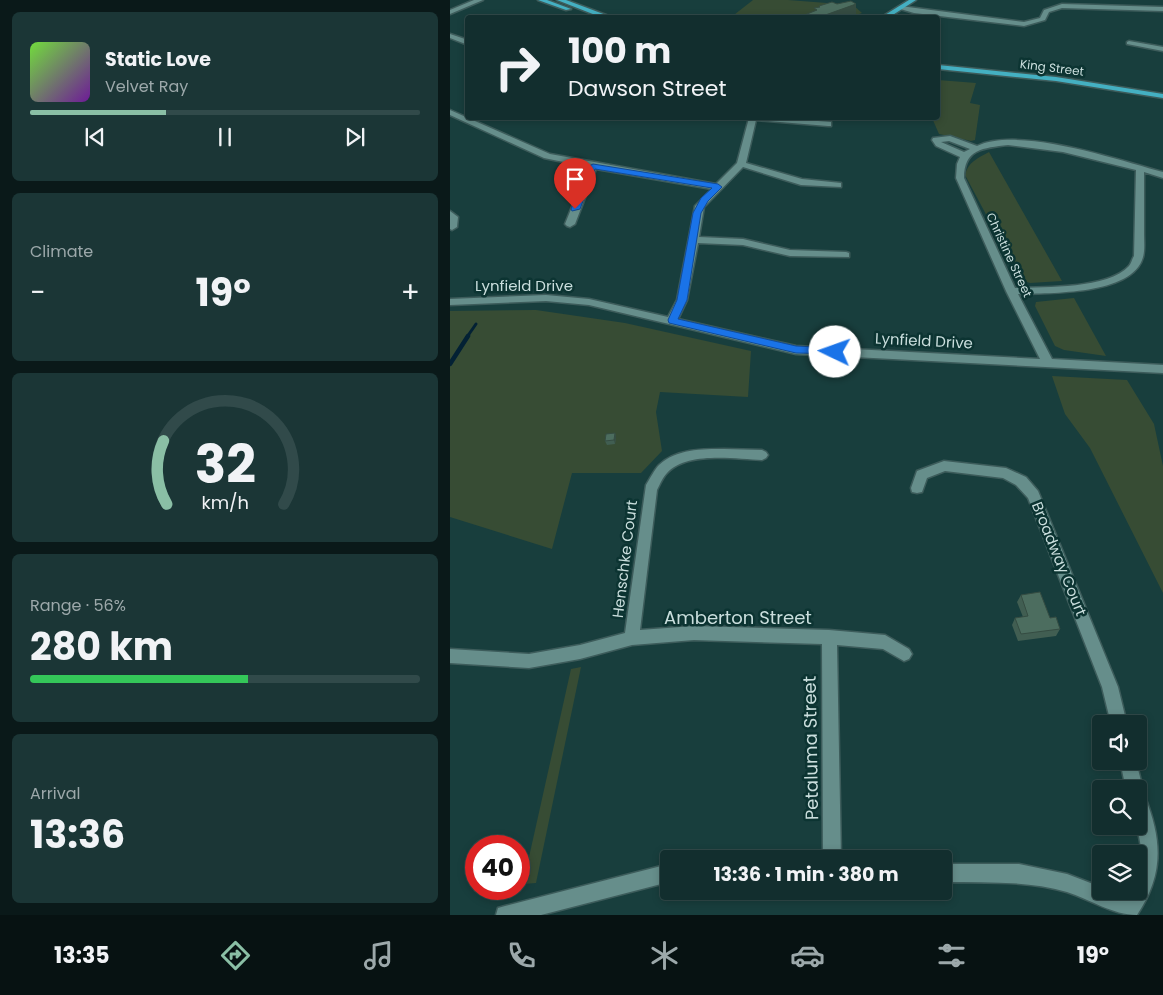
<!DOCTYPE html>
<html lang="en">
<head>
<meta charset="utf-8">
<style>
	body { margin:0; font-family:Poppins,sans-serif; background:#1b3636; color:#f1f3f6; height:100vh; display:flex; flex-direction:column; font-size:19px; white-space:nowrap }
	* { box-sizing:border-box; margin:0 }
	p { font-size:16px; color:#9ca8aa }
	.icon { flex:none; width:28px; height:28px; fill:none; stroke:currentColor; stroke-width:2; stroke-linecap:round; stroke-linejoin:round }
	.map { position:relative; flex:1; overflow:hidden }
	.side { display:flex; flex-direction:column; gap:12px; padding:12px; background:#0a1919; width:450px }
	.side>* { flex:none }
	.banner { position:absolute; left:15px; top:15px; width:475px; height:105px; border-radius:5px; box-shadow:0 2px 8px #0003,0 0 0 1px #314a4a; background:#122e2e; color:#f1f3f6; overflow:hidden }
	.controls { position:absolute; left:642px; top:715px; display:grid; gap:10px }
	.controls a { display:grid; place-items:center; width:55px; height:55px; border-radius:5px; background:#122e2e; box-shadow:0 2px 8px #0003,0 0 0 1px #314a4a; font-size:25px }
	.speed { position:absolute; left:15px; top:835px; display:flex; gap:10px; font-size:25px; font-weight:700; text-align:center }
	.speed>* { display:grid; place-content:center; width:65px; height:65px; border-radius:50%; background:#122e2e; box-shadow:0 2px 8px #0003,0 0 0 1px #314a4a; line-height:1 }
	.speed .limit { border:8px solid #d22; background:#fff; color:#111 }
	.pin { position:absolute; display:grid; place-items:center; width:42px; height:42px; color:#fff; margin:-51px -21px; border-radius:50% 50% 50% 0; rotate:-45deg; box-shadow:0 0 5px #0007 }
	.pin .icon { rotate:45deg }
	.me { position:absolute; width:55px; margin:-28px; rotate:273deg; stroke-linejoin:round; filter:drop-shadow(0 0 4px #0008) }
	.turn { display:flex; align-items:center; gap:18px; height:105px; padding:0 20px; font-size:22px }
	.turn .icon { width:65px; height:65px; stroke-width:2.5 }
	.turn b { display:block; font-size:35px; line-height:42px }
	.big { font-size:38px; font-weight:700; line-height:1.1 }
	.side .card { flex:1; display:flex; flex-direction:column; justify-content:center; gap:8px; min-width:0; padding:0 18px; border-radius:8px; background:#1b3636 }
	.side .dial { align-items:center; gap:0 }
	.dial svg { height:130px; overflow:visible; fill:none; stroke:#314a4a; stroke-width:7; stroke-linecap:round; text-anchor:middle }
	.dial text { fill:#f1f3f6; stroke:none }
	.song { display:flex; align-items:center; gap:15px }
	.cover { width:60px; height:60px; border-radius:8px; background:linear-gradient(135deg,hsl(100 70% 55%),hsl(280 70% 35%)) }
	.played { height:5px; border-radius:2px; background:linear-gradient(90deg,#8abfa5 35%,#314a4a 35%) }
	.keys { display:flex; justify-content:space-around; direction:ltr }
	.heat { display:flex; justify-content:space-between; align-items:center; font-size:28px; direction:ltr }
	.charge { height:8px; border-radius:4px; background:linear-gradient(90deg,#34c759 56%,#314a4a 0) }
	.trip { position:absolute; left:210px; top:850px; width:292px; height:50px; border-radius:5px; background:#122e2e; box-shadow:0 2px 8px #0003,0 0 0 1px #314a4a; font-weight:700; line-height:50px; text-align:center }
	.tab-bar { display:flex; height:80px; justify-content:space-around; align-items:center; background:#071212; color:#9ca8aa }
	.tab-bar .icon { width:35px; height:35px }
	.tab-bar .current { color:#8abfa5 }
	.tab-bar b { font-size:22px; color:#f1f3f6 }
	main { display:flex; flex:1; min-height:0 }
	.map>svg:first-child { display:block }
</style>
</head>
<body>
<main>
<section class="side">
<div class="card">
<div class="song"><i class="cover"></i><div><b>Static Love</b><p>Velvet Ray</p></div></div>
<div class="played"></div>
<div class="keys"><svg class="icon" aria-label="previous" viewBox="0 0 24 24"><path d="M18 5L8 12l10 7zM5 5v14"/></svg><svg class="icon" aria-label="pause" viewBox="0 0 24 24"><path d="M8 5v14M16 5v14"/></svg><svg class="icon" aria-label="next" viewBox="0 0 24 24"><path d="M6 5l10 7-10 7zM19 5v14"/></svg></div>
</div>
<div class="card"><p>Climate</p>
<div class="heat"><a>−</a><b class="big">19°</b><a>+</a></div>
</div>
<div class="card dial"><svg viewBox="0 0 100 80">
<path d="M14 69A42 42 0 1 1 86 69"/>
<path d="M14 69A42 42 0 0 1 12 30" stroke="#8abfa5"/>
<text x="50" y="56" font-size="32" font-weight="700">32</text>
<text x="50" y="72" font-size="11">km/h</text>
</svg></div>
<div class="card"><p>Range · 56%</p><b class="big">280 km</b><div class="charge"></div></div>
<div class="card"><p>Arrival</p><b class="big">13:36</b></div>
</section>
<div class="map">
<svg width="713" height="915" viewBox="0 0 713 915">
	<rect width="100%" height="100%" fill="#183e3d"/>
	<g fill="#374c34">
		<path d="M303,0H338L403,5L412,13L397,18H280Z"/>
		<path d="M488,80L526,83L520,103L530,105L525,140L521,141L489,134L482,118H488Z"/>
		<path d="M539,152L612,281L580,283L571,280L515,175C518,162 528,158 539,152Z"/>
		<path d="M624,298L656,356L614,350L605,346L585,306L586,302Z"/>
		<path d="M86,310L175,323L301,351L298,397L210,392L206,412L212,451L191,473H122L102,549L0,517V311Z"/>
		<path d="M602,376L677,380L704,424L713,466V593L640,448L615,414Z"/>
		<path d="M131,667L86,883L73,884L121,669Z"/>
	</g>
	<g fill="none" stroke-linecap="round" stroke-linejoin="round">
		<path stroke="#032134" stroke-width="3" d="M17,337L26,324"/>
		<path stroke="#032134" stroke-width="4.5" d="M0,364L18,336"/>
		<g stroke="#3d5c5b" stroke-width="3">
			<g id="minor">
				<path d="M24,0H33L0,14V10Z"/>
				<path d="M612,4L713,7V11L612,8L599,12L595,20L574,26L464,13L447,8L450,6L574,22L590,18L594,10Z"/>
				<path d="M0,34L18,40V45L0,38Z"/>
				<path d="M679,41L713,47V51L677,44V42Z"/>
				<path d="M0,110L100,154L266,184L287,163L299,118H329L381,122V126H378L306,120L296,163L352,179L391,183V187L351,185L293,167L254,207L249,237L293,239L340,250L396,252L399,253V257L340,256L293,245L248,243L237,300L228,319L346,346L590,359L556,291L506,178L507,164L510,157L486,146L482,140L483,138L500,136L527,146C570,126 668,160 713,172V178L694,172C694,193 694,213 694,234C694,241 695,250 693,257C683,295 600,293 568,294L602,359L713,365V373L346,354L139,305L96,301L0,305V299L96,295L139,299L218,317L227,300L245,206L262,189L146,169L125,224L120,227L117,226L115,224L138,167L94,158L0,115ZM499,141L520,149L514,152L491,142ZM558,145L613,152L686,170L684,256C682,259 681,264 679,266C658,289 594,287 565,288L514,178C514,149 533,148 558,145Z"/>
				<path d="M0,211L8,217L7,227L2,230L0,229Z"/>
				<path d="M274,449L312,450L316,452L318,455L316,458L312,460C285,459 237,451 217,473C213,477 210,484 207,490L190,630L244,626L379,630L435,635L459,649L462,654L459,659L454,661L433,649L387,645L391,859H373L372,644L244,640L182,645L130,659L79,668L0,663V649L79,654L130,645L175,633L196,485C200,479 204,470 209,465C226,449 252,449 274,449Z"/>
				<path d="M494,461L556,468L576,477L588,491L668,687L677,724H661L652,687L578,498L566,485L553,478L495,471L477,478L472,492L467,493L462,492L461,488L467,471Z"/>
				<path d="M670,761H686L693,789L691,795L695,797C713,842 713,876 687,915C663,915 639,899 617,892C576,880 536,883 494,882V864H569L617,874L651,887V891H661L677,897L682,891H689L693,858L687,826H689V789H676Z"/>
				<path d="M219,864V882L91,915H46L48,908L55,906Z"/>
			</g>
		</g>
		<g stroke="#3d5c5b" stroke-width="3">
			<g id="major">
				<path d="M88,0H97L121,9L116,10Z"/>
				<path d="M107,0H116L164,18H153Z"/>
				<path d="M459,0H466L438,18H430Z"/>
				<path d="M488,65L606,77L713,94V98L606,81L488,69Z"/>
			</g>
		</g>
		<use href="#minor" fill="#668e8b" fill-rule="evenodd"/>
		<use href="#major" fill="#44b0c2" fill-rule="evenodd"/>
	</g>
	<g fill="#415e52">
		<path d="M165,433L166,437L165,444L157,445L155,441Z"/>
		<path d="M571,595L600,618L610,629L606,636L568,641L562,625L565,618L573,617L567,602Z"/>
	</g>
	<g fill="#354c42">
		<path d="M406,4V15L398,18H367Z"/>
		<path d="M165,433L166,437L165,444L164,440Z"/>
	</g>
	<g fill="#4c6d5f" stroke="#354c42">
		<path d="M401,1L406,4L367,18H347L367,10L364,8L370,7L369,6L382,2L387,4Z"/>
		<path d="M165,433L164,440L155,441L156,434Z"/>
		<path d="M590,592L600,618L606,617L610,629L571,634L565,618L578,616L571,595Z"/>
	</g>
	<path fill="#1a73e8" stroke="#114b97" d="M143,164L268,184L272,187L258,201L251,213L237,300L228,319L346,346L385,348L390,352L389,354L346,353L219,323L218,320L227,300L243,213L251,198L262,188L145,169L130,209L122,211L121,209L139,166Z"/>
	<g text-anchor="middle" stroke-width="5" stroke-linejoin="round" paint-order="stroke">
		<g font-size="12" fill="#cadedd" stroke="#0c3432">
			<text transform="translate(602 68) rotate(7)" y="4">King Street</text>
			<text transform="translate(559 255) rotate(65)" y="4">Christine Street</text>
		</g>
		<g font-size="15" fill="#cadedd" stroke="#0c3432">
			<text x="74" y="291">Lynfield Drive</text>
			<text transform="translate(474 341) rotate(3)" y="5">Lynfield Drive</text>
			<text transform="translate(175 559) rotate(-83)" y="5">Henschke Court</text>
			<text transform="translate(609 559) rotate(68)" y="5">Broadway Court</text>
		</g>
		<g font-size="18" fill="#cadedd" stroke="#0c3432">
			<text x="288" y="624">Amberton Street</text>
			<text transform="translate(361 748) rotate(-91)" y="6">Petaluma Street</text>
		</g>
	</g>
</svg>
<div class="controls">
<a><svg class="icon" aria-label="sound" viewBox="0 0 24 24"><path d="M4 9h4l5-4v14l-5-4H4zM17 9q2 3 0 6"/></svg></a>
<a><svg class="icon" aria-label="search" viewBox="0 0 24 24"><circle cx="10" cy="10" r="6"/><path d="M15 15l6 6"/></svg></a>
<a><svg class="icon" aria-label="layers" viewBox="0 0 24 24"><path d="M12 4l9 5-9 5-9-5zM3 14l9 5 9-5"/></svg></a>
</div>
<div class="speed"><div class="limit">40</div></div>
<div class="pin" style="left:125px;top:209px;background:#d93025"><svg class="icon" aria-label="arrive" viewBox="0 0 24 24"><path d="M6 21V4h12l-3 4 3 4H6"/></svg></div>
<svg class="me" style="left:385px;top:352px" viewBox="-20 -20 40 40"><circle r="19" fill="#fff"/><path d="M0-13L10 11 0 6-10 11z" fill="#1a73e8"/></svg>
<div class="trip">13:36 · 1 min · 380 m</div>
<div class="banner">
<div class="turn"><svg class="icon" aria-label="right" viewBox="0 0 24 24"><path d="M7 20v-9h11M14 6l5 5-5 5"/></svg><div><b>100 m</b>Dawson Street</div></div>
</div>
</div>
</main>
<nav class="tab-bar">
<b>13:35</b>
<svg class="icon current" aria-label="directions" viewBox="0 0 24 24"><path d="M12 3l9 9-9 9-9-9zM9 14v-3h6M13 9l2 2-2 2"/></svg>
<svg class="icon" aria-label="music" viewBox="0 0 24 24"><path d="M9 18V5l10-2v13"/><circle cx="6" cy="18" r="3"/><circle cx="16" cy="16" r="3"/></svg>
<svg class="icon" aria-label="phone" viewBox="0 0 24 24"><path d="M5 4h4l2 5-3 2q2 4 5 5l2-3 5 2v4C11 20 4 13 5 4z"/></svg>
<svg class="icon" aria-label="climate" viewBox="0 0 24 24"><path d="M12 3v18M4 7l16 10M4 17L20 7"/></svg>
<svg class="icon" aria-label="car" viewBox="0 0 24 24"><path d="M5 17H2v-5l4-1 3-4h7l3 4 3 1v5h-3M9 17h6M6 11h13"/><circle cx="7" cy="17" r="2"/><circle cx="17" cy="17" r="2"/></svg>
<svg class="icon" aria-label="filters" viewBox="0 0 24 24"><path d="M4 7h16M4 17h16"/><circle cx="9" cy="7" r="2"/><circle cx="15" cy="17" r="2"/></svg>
<b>19°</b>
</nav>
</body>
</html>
